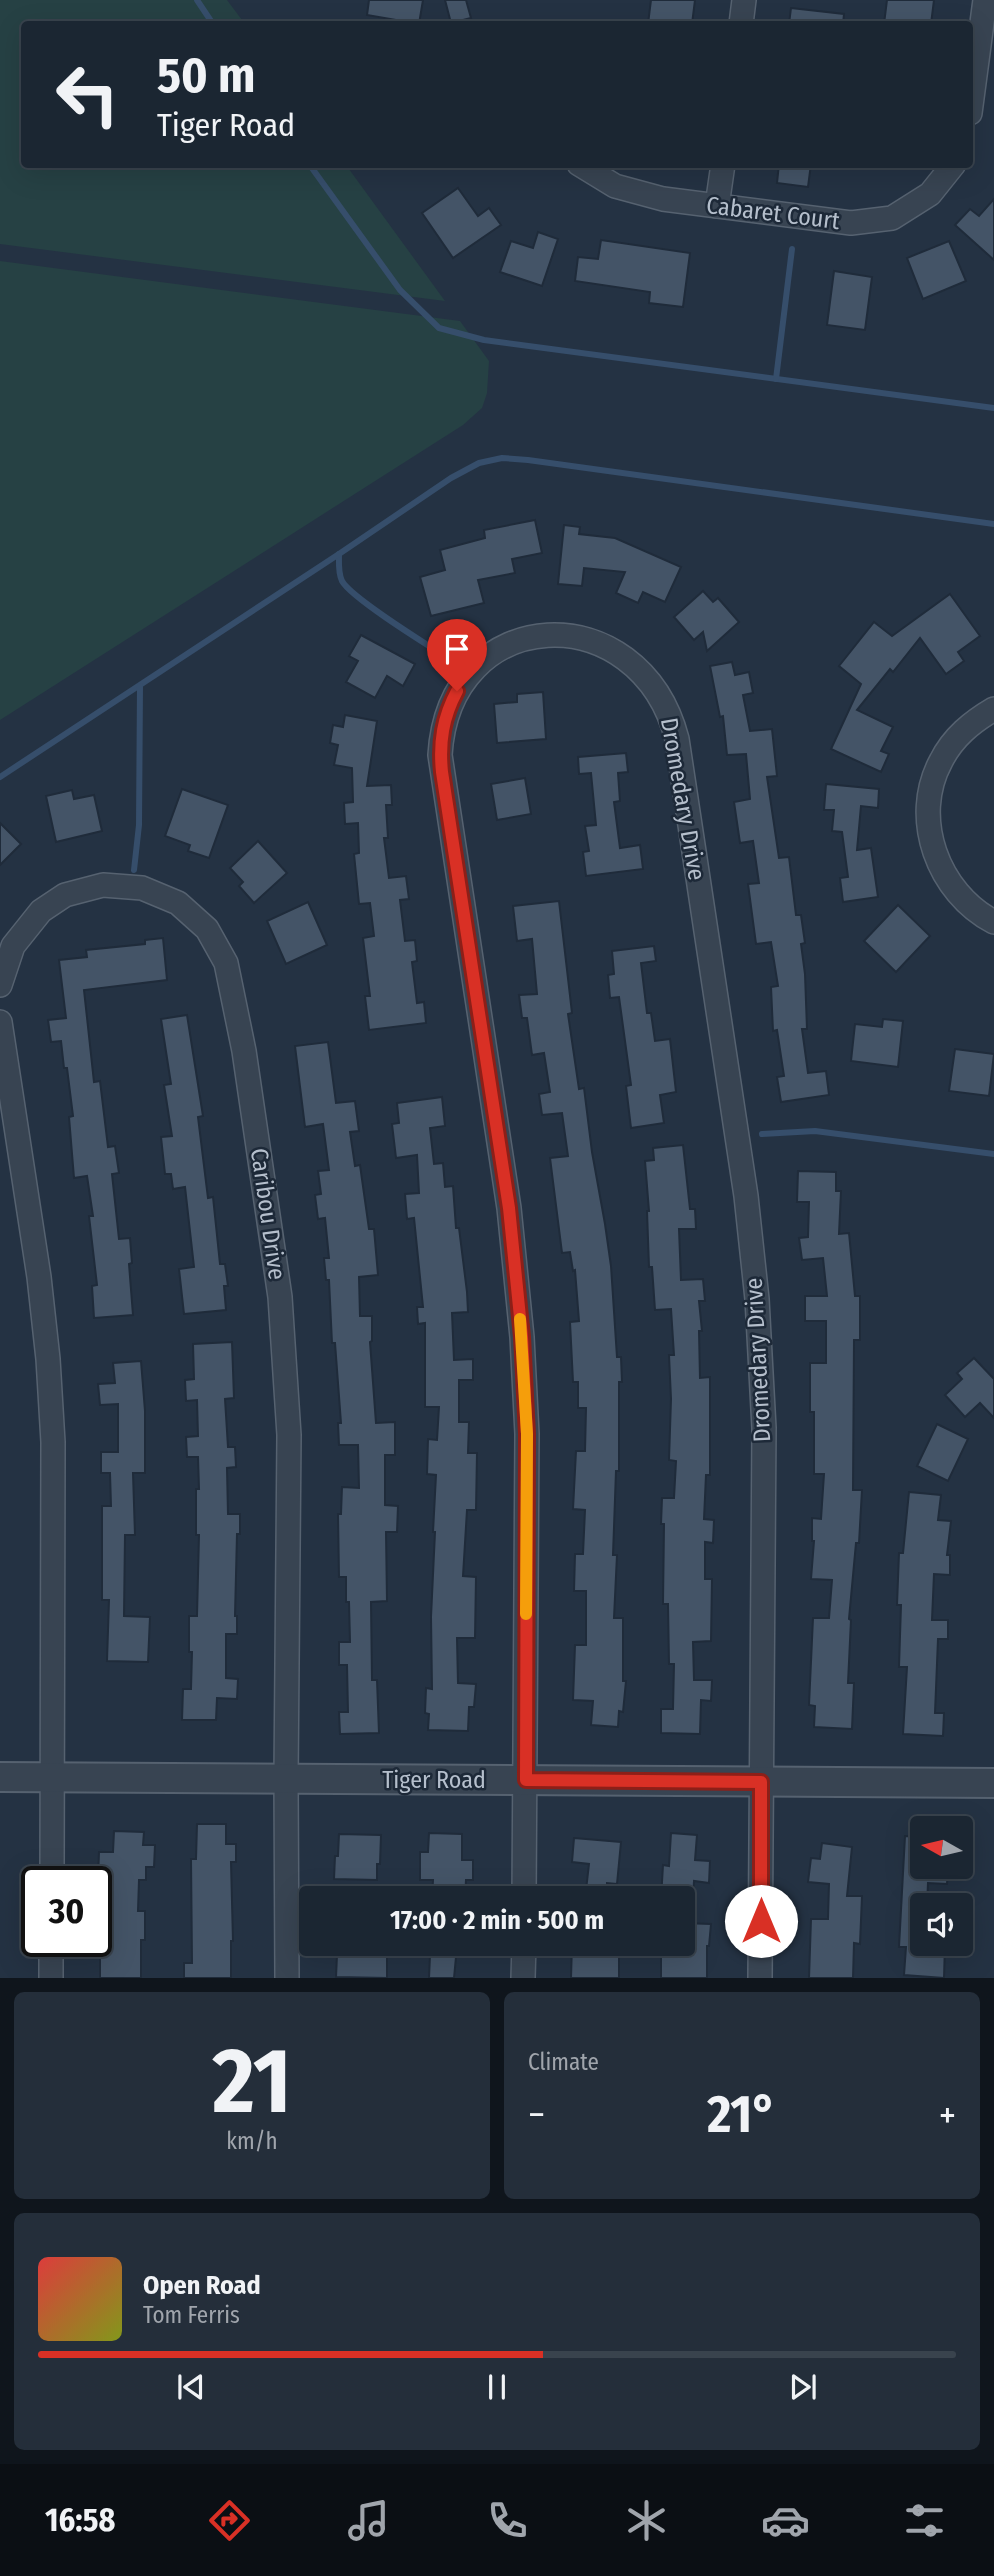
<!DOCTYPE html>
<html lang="en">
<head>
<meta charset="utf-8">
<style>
	body { margin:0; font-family:"Fira Sans Condensed",sans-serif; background:#242e3a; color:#f1f3f6; height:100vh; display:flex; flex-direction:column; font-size:26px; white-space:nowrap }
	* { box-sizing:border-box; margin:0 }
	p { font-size:23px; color:#a0a5ac }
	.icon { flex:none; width:38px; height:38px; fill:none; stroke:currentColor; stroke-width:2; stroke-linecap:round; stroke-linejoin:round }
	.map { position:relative; height:1978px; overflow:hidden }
	.side { display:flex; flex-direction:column; gap:14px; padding:14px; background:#0f151c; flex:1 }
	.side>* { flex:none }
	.top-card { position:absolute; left:21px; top:21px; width:952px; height:147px; border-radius:7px; box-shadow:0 7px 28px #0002,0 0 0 2px #39434d; background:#1b2632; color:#f1f3f6; overflow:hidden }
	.needle { width:46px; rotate:278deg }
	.controls { position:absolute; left:910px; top:1816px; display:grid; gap:14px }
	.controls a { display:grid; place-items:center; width:63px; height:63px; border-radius:7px; background:#1b2632; box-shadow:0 7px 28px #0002,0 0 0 2px #39434d; font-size:35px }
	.speed { position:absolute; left:21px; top:1866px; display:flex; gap:14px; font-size:35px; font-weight:700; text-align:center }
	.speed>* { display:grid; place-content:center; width:91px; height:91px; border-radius:50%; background:#1b2632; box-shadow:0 7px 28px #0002,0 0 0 2px #39434d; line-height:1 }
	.speed .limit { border:4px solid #111; border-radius:10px; background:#fff; color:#111 }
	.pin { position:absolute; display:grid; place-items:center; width:60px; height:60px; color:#fff; margin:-72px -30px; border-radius:50% 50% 50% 0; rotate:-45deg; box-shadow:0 0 7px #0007 }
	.pin .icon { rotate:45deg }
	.me { position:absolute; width:77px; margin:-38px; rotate:0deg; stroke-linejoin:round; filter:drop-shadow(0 0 5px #0008) }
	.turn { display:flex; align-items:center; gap:24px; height:147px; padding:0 21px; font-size:32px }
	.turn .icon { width:91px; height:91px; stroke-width:2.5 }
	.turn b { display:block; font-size:49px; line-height:60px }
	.big { font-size:52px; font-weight:700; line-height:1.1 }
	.side .widget { flex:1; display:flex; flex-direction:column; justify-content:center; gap:10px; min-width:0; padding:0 24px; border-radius:10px; background:#242e3a }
	.side .dial { align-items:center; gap:0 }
	.dial b { font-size:91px; line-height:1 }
	.song { display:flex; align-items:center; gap:21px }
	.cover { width:84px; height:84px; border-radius:10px; background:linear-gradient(135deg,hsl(0 70% 55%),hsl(70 70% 35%)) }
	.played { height:7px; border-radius:4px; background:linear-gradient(90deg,#d93025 55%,#39434d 55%) }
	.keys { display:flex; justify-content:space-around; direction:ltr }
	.heat { display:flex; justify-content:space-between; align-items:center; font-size:38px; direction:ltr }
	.side .tiles { flex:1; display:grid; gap:14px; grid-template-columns:1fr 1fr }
	.widget:last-child { grid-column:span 2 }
	.trip { position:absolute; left:299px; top:1886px; width:396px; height:70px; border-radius:7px; background:#1b2632; box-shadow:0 7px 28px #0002,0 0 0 2px #39434d; font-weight:700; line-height:70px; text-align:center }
	.tab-bar { display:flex; height:112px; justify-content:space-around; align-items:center; background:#0b0f14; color:#a0a5ac }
	.tab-bar .icon { width:49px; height:49px }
	.tab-bar .selected { color:#d93025 }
	.tab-bar b { font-size:32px; color:#f1f3f6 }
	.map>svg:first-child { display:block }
</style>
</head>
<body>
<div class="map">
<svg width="994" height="1978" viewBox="0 0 994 1978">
	<rect width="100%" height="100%" fill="#243243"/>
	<g fill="#264144">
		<path d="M0,0H227L245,24H24V164L346,165L445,301L0,244Z"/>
		<path d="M0,261L460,321L489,361L487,393L482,408L463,425L0,720Z"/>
	</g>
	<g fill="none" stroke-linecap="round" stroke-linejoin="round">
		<g stroke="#364e6b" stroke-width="6">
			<path d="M197,0L213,24"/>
			<path d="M309,164L400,290L439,328L484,340L994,408"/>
			<path d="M776,379L792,249"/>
			<path d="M339,554C339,563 338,573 342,581C352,599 434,649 456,663"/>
			<path d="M0,777L339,554L451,478L479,463L502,458L528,460L994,524"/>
			<path d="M134,870L139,825L140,686"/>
			<path d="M762,1134L815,1131L994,1154"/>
		</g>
	</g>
	<g fill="#445467" stroke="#1f2b3a" stroke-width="2">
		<path d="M369,0H423L419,24L367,15Z"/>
		<path d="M445,0H466L471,18L451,23Z"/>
		<path d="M651,0H695L692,24H648Z"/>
		<path d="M887,0H934L931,24H884Z"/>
		<path d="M791,8L844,14L843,24H789Z"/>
		<path d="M779,164H811L808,187L777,183Z"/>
		<path d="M458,188L478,216L489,208L501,225L453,258L422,213Z"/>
		<path d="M994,199V260L955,225L970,209L979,216Z"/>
		<path d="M538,232L558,239L542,286L500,272L511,241L533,248Z"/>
		<path d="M601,240L690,253L683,307L649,303L650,292L575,281L578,257L598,259Z"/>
		<path d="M949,241L966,281L923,299L907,258Z"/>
		<path d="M834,271L872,277L865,330L827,325Z"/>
		<path d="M535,520L542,553L512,559L515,573L478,580L484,603L431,616L420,577L445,570L440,550L485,538L484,530Z"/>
		<path d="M564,525L580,527L579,534L615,538L681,567L665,602L643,592L638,603L616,593L625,572L584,568L582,586L558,584Z"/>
		<path d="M703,591L713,602L718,598L739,622L707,651L703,632L694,640L674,617Z"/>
		<path d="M950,594L980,636L958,652L964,661L946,674L920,638L893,672L890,669L857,710L893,727L881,751L889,754L881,772L831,749L861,684L839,666L874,622L892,636Z"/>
		<path d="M361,635L415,664L403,686L387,676L375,698L346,682L358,661L349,656Z"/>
		<path d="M732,662L735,675L749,672L753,693L743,695L750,731L772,729L777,776L767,777L779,858L789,857L796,915H801L805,943L801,944L805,974L807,1029H802L808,1073L826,1071L829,1095L781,1102L777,1077L784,1076L777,1030L773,1031L771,987L778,986L771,942L756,944L748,884L759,883L753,841L740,843L734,802L750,799L746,754L727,755L723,716L720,717L710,666Z"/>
		<path d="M543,692L546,739L497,743L494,704L517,702V694Z"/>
		<path d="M345,715L377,721L367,786L391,785L392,805H386L388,838H384L389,878L406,876L409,899L400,900L405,941L415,940L417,961L412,962L417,1003L424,1002L426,1023L369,1030L365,996H370L363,938L374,936L370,903L359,904L354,854L359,853L358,823L345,824L344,803L353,802L352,768L334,765L338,745L330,743L333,725L343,727Z"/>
		<path d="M626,753L628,772L618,773L620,801L614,802L620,848L640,845L643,869L586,876L583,852L589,851L585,826L596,825L591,773L579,774L578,757Z"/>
		<path d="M525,778L531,814L497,820L491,784Z"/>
		<path d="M826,784L879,789L878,808L861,806L857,850L871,848L878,897L843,902L840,878L848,877L842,832L832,831L834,810H824Z"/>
		<path d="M182,789L228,805L209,858L188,851L190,845L165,836Z"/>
		<path d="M72,790L74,799L94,795L102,831L56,842L46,796Z"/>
		<path d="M0,823L21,844L0,865Z"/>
		<path d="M258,841L287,873L254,903L239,886L243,882L230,868Z"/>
		<path d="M559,901L572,1013L568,1014L579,1089L584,1088L592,1152L605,1224L611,1266L617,1357H621L622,1382H619V1471H616L613,1555H617L614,1618H623V1681H626L623,1712L619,1711L618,1727L591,1725L593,1701L573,1700L575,1645H586V1591H574L575,1554H583L585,1510L573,1509L576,1451H585L586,1408H578V1382H573L570,1322L579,1321L575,1270L573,1271L570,1252L562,1253L550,1158L568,1156L562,1113L542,1115L539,1094L550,1092L544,1053L532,1055L527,1018H522L519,995L537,994L532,939L517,941L513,906Z"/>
		<path d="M308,902L327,945L286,964L267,921Z"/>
		<path d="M898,905L930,936L896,972L864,941Z"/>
		<path d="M163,938L167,980L84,990L94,1082L100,1081L108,1147L115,1146L119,1173L112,1174L119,1239L130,1238L132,1263L129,1264L133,1315L94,1318L92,1286L97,1285L89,1216H93L87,1176L74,1178L69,1117L73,1116L67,1068H64L61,1041L51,1042L48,1020L66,1018L59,960L87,957L86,950L145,944V940Z"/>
		<path d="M654,946L656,961L641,963L647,1013H651L655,1041L670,1039L676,1092L660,1095L664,1123L631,1128L626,1086L631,1085L619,997L610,998L608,975L614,974L612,951Z"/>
		<path d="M187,1015L203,1116L198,1117L208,1198L213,1197L220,1264H225L228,1286H224L226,1310L184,1314L179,1269L194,1267L185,1187L173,1189L171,1174H165L161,1137L172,1136L164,1085L171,1084L161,1019Z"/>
		<path d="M883,1019L903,1021L898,1067L851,1061L855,1024L882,1027Z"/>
		<path d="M328,1042L336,1103L355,1101L359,1131L350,1132L355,1166L360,1165L369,1229H374L378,1275L359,1277L360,1316H372V1341L370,1342L376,1423L395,1422V1455H385V1505L398,1506L397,1532H386L387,1601L371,1602L372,1680H377L379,1733L340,1734L339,1712H348L347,1665H339V1642H350L349,1602H346V1577H339L338,1514H341L342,1487L359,1488L358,1445H339L338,1423H341L335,1343H332L329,1280H326L324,1258H329L325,1218L318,1219L315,1195L321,1194L318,1171L329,1170L323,1124L305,1127L295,1046Z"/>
		<path d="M955,1049L994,1054L989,1096L949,1091Z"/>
		<path d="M442,1097L445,1126L430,1128L434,1164L443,1163L445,1187L453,1186L456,1228H459L467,1292L468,1312L452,1313L454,1360L473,1359V1380H459V1422H469L468,1453H477L476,1510H467L463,1576L476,1577L475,1638H457L458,1683L476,1684L474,1707H469L468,1731L428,1730L429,1714L425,1713L426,1688L432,1689L431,1617L435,1532H433L436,1475L427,1474L428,1439L437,1440L439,1407H425V1323L418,1324L417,1307H423L414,1218L407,1219L405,1194L419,1193L417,1155L396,1158L392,1124L399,1123L397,1103Z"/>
		<path d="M683,1145L690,1209H695L696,1229H679L681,1280L703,1279L705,1301H699L702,1331H699L700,1378L710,1377V1475H706L704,1519L714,1520L713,1543L705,1542V1579H712L711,1641L693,1642L694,1680H712L711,1701L701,1700L700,1734L661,1733V1709H673L674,1664H669L668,1604H663L664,1524H661L662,1498H674L676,1461L669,1460L671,1399L669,1355H674L671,1309L655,1310L652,1267H649L647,1211H649L645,1161L654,1160L653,1148Z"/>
		<path d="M798,1171L836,1172V1191H841L839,1234L849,1233L855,1296H860V1340H854L853,1490H862L859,1543H856L849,1619L851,1620L848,1683H854L852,1729L814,1727L815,1706L809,1705L813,1618H829L832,1580L811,1579L814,1541H812V1518L821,1519L824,1474H814V1412H810V1363H826V1321H805V1296H827L823,1258L802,1260L799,1238L808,1237L809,1202H797Z"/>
		<path d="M232,1342L234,1398L225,1399L228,1447H235L236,1467L227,1468L228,1514H240V1534H237L235,1616H237V1634H226V1678L238,1679L237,1699L217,1698L216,1720H182L183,1689H191L192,1652H189V1616H197L199,1535H196V1489H199L198,1457H187L186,1437L198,1436L197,1400L186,1401L185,1380L194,1379L193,1344Z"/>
		<path d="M974,1358L994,1379V1418L980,1403L965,1417L945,1395L962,1379L957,1373Z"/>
		<path d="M141,1361L145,1411V1473H133L135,1535H125L124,1616L150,1617L148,1662L107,1661L109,1600H102V1506H111L110,1473H101V1452H118V1404L100,1405L98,1384L115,1383L113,1363Z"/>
		<path d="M937,1424L968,1439L948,1481L917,1466Z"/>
		<path d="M909,1492L941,1495L938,1520L951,1521L947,1555H950V1575L934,1574L932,1620H948V1639H938L935,1713H944L943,1736L903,1734L907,1667H899L901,1605H897L899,1553H903Z"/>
		<path d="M197,1824H226V1844H236V1862H231L233,1941H231V1978H184V1963H192L191,1859H196Z"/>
		<path d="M114,1831L144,1832L143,1845H155L154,1867H146V1880H139L138,1911H145V1940H141V1978H100V1918H107V1879H98L99,1852H113Z"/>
		<path d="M429,1833L462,1834V1860H473V1880H466L465,1899H432L433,1880H420V1852H428Z"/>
		<path d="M671,1833L697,1835L695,1860L710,1861L709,1883L694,1881L693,1899H661L663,1865L669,1866Z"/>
		<path d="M339,1834L381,1835L380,1864H377V1880L334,1879L335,1856H338Z"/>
		<path d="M905,1836L922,1837V1867H948L947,1884L928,1883L927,1906H922V1944H945L944,1978L904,1975L906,1947H899Z"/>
		<path d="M574,1838L621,1842L617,1884L607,1883V1899H585L589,1864L572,1862Z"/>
		<path d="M822,1843L852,1847L847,1896H862L860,1944L854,1943L853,1978H809L811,1919H828L829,1884L808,1882L811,1858L820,1859Z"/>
		<path d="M682,1923L711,1924L709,1946H707V1978H661V1944H682Z"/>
		<path d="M572,1944H619V1978H571Z"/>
		<path d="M337,1955L387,1956V1978L336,1977Z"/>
		<path d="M430,1955L456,1957L454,1978H429Z"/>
	</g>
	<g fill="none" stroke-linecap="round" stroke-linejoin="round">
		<g stroke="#566270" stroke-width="26">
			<g id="minor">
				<path d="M741,24L744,0"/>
				<path d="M970,113L985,0"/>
				<path d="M579,164L615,186L663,199L851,223L892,218L930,194L954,164"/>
				<path d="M717,206L723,164"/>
				<path d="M994,709C972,722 953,737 941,761C910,818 938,893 994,922"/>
				<path d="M0,985L13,946L41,911L65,895L103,885L142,888L178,903L207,929L226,963L244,1051L280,1297L289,1435L286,1779L287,1978"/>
				<path d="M0,1022L39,1277L48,1359L53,1442L52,1881"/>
				<path d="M524,1899L527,1434L522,1337L509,1208L440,755C449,602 639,594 677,739L746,1196L757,1299L764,1428L760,1978"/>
				<path d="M51,1978V1941"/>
				<path d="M523,1978L524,1944"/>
			</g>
		</g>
		<g stroke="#566270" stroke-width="32">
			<path id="tertiary" d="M0,1777L994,1783"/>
		</g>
		<use href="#minor" stroke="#384452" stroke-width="23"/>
		<use href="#tertiary" stroke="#384452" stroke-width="28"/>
	</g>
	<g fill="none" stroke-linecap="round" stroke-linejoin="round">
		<g stroke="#8d1f18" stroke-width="18">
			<path id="route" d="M457,691C443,717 439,742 442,772L509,1208L522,1337L527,1434L526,1780L761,1782V1921"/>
		</g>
		<use href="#route" stroke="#d93025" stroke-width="12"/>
		<path stroke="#f59e0b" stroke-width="12" d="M520,1319L527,1434L526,1614"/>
	</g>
	<g text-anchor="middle" stroke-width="5" stroke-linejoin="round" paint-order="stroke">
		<g font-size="24" fill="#b5bfcc" stroke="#1d2938">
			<text transform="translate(773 213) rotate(7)" y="8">Cabaret Court</text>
			<text transform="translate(683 799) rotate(80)" y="8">Dromedary Drive</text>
			<text transform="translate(268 1214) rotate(82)" y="8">Caribou Drive</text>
			<text transform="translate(758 1360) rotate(-93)" y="8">Dromedary Drive</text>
			<text x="434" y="1788">Tiger Road</text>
		</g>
	</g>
</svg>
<div class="controls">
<a><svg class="needle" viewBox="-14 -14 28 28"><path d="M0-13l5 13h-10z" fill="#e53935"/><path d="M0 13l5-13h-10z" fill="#a0a5ac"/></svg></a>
<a><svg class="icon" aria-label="sound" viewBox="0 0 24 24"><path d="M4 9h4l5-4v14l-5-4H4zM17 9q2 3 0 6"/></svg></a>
</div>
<div class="speed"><div class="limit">30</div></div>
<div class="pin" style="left:457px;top:691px;background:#d93025"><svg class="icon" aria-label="arrive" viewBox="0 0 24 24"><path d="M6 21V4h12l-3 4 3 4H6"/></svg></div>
<svg class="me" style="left:761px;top:1921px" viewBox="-20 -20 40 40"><circle r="19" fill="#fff"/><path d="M0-13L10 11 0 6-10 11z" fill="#d93025"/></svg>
<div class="trip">17:00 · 2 min · 500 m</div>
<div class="top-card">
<div class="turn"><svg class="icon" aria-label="left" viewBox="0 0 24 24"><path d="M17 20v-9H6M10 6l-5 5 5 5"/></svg><div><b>50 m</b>Tiger Road</div></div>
</div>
</div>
<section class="side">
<div class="tiles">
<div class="widget dial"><b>21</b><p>km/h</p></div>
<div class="widget"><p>Climate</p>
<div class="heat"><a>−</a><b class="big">21°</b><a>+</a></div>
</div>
<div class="widget">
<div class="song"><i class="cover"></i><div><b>Open Road</b><p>Tom Ferris</p></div></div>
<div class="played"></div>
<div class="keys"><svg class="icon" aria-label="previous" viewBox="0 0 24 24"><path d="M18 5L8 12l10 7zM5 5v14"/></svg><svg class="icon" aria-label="pause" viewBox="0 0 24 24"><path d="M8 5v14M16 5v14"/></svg><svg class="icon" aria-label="next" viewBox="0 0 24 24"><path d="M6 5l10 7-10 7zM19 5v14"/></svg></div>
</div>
</div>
</section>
<nav class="tab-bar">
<b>16:58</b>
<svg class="icon selected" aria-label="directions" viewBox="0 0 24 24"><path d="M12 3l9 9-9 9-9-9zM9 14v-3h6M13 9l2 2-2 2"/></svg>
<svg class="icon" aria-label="music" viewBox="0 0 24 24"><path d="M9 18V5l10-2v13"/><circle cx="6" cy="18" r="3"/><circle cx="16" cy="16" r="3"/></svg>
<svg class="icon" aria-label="phone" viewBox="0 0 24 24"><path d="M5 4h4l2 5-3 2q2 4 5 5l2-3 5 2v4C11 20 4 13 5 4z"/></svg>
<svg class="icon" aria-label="climate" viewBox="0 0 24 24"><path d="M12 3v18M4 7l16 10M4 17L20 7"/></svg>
<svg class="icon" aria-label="car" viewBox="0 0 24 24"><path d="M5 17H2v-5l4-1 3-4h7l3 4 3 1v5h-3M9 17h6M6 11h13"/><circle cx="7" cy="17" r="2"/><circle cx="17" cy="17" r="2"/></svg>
<svg class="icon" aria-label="filters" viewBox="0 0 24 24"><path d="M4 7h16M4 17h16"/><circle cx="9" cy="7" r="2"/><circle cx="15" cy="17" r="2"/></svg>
</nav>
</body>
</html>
